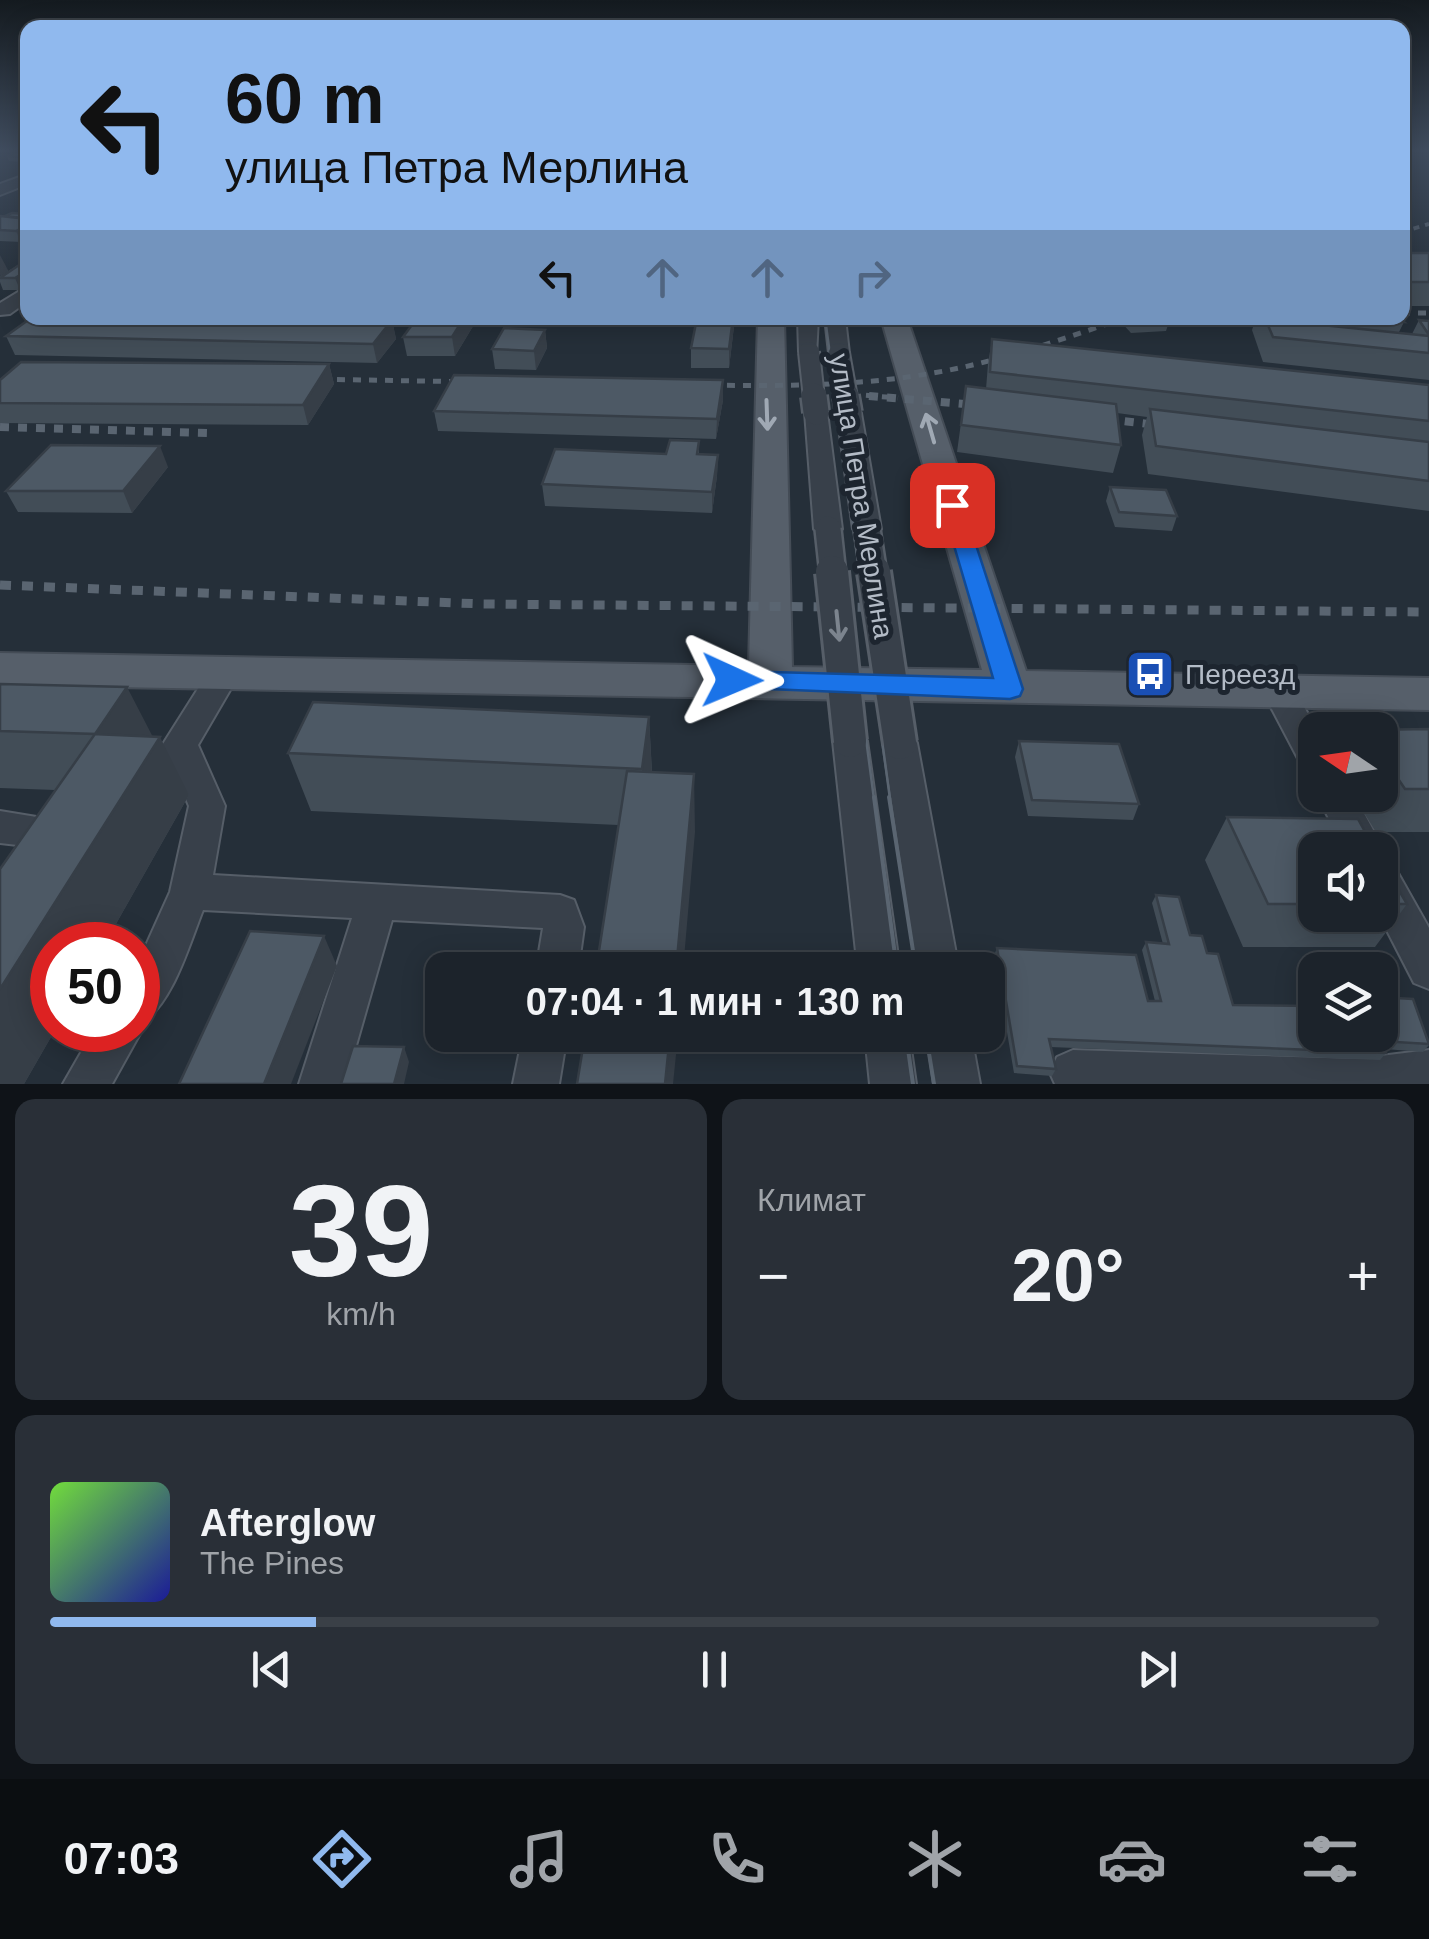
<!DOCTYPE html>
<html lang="ru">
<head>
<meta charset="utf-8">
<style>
	body { margin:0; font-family:Helvetica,sans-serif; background:#292f37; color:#f1f3f6; height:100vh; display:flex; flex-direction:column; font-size:38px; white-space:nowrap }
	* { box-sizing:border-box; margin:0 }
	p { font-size:32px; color:#a0a4a9 }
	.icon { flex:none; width:55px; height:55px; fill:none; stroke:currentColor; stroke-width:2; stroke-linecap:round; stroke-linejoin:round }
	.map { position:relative; height:1084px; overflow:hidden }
	.sheet { display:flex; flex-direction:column; gap:15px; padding:15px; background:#0f1318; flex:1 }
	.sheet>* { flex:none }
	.banner { position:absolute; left:20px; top:20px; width:1390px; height:305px; border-radius:20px; box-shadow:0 5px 25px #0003,0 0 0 2px #3a4047; background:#90b9ee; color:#111; overflow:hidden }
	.needle { width:65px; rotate:283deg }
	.buttons { position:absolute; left:1298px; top:712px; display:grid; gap:20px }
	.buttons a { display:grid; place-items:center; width:100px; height:100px; border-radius:20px; background:#1c232b; box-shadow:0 5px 25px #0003,0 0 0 2px #3a4047; font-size:50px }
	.speed { position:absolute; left:30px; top:922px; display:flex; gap:20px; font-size:50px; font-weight:700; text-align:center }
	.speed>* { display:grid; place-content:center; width:130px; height:130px; border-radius:50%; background:#1c232b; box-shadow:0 5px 25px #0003,0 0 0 2px #3a4047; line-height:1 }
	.speed .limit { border:15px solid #d22; background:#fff; color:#111 }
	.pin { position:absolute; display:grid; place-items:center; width:85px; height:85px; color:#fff; margin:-42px; border-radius:20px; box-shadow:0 5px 15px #0006 }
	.me { position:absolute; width:110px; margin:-55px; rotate:91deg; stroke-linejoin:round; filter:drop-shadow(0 0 8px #0008) }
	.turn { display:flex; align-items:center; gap:35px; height:210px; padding:0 40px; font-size:45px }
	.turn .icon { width:130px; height:130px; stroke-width:2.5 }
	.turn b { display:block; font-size:70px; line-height:85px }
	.lanes { display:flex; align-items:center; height:95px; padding:0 40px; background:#0003; justify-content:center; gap:50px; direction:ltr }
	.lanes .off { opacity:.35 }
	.big { font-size:75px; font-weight:800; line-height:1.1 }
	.sheet .widget { flex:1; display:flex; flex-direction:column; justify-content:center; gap:15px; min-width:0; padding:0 35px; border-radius:20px; background:#292f37 }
	.sheet .dial { align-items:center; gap:0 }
	.dial b { font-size:130px; line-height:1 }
	.song { display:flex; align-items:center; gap:30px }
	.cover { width:120px; height:120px; border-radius:15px; background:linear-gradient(135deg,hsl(100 70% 55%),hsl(240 70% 35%)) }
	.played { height:10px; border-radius:5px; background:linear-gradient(90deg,#90b9ee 20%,#3a4047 20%) }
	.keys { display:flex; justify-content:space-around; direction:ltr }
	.heat { display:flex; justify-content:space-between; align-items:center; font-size:55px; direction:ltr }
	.sheet .tiles { flex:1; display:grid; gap:15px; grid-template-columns:1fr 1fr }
	.widget:last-child { grid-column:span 2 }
	.trip { position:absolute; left:425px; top:952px; width:580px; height:100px; border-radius:20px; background:#1c232b; box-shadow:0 5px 25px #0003,0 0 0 2px #3a4047; font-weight:800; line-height:100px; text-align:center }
	.menu { display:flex; height:160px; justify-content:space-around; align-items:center; background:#0b0e11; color:#a0a4a9 }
	.menu .icon { width:70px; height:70px }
	.menu .current { color:#90b9ee }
	.menu b { font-size:45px; color:#f1f3f6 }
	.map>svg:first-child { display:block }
</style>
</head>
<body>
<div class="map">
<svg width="1429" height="1084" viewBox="0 0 1429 1084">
	<rect width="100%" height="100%" fill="#252f39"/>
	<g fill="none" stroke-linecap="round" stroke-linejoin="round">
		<g stroke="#565e68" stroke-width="4">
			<g id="minor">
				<path d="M28,174V184L0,195V184Z"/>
				<path d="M28,286V301L10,314L0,315V303Z"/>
				<path d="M798,318H818L816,356L809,358L799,352Z"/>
				<path d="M825,318H845L849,353L846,357H832L829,353Z"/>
				<path d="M816,405L827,412L842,529L828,537L814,529L805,412Z"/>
				<path d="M849,406L861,413L881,529L867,537L853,529L837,413Z"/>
				<path d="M224,661L235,665L240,673L198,745L225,806L213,875L560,895L574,900L584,927L578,970H536L543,928L392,920L345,1084H299L352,918L203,910C190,942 171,1010 139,1023L142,1030L112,1084H63L94,1030H138V963L170,892L189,806L163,744L213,665Z"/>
				<path d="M1279,680L1291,684L1317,730L1315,772L1303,768L1263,692L1267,684Z"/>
				<path d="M850,728L862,732L867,741L900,970H858L833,741L838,732Z"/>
				<path d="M900,730L912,734L917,743L959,970H917L883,743L888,734Z"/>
				<path d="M1317,795H1354L1384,850L1380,858V850H1345Z"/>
				<path d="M0,811L67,822L73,833L64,852L51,857L38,852L35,847L0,843Z"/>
				<path d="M1380,861L1394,866L1429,928V989L1414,983L1379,915Z"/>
				<path d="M523,1035H567L559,1084H513Z"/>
				<path d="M865,1035H909L916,1084H870Z"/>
				<path d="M927,1035H971L980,1084H934Z"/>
				<path d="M1073,1050L1356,1059L1429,1050V1084H1055L1050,1073L1057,1057Z"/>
			</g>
		</g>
		<g stroke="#444c56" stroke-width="4">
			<path id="major" d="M758,318H784L792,667L982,670L881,318H907L1026,671L1429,678V710L0,685V653L749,666Z"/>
		</g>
		<use href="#minor" fill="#38404a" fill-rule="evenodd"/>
		<use href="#major" fill="#565f6a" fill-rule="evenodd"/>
		<g stroke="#5a6571" stroke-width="2.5">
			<path d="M825,318L890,799"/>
			<path d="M856,663L874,799"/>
		</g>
		<g stroke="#5a6571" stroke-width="4">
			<path d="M874,797L897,970"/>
			<path d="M889,797L916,970"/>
			<path d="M906,1035L913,1084"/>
			<path d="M926,1035L934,1084"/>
		</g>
		<path stroke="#5a6571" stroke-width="4" stroke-dasharray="6 6" stroke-linecap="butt" d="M1402,232L1429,224"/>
		<g stroke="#5a6571" stroke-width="5" stroke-dasharray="8 8" stroke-linecap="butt">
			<path d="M1402,313H1429"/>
			<path d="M305,379L480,382"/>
			<path d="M695,385C774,386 854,387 933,373C999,362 1062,339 1125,318"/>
			<path d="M850,394L898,398"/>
		</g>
		<g stroke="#5a6571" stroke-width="8" stroke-dasharray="9 9" stroke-linecap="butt">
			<path d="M869,396L990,406"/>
			<path d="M1089,417L1174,427"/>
			<path d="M0,427L209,433"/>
		</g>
		<path stroke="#5a6571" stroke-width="9" stroke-dasharray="11 11" stroke-linecap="butt" d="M0,585L483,604L1429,612"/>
		<g stroke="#565e68" stroke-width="24" stroke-linecap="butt">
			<g id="minor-bridge-far2">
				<path d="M809,352L814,398"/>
				<path d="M839,353L847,398"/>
			</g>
		</g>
		<g stroke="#565e68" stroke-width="30" stroke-linecap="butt">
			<g id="minor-bridge-far1">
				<path d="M814,396L816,412"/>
				<path d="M846,396L849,413"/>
				<path d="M828,529L833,575"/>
				<path d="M867,529L874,575"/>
			</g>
		</g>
		<g stroke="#565e68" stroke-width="38" stroke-linecap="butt">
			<g id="minor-bridge">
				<path d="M832,572L850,741"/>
				<path d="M874,572L900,743"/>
			</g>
		</g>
		<use href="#minor-bridge-far2" stroke="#38404a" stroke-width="20"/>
		<use href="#minor-bridge-far1" stroke="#38404a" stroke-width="25"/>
		<use href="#minor-bridge" stroke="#38404a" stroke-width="32"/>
	</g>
	<g fill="#424d57">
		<path d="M28,150V159L21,162L9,161L7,156Z"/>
		<path d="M12,213L21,242L0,241V216H5Z"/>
		<rect x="1402" y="253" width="27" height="53"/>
		<path d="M28,259V288L27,286L20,290H3L0,282V276Z"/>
		<path d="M417,318H478L455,356H407L403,337Z"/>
		<path d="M735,318L729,368H691V348Z"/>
		<path d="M1121,318H1169L1170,319L1166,331L1131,333L1120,321Z"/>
		<path d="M1256,318H1310L1313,324H1318L1312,318H1399L1404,322L1399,332L1412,334L1419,320L1429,321V380L1263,362L1252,330Z"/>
		<path d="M392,320L396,339L377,363L15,355L6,336Z"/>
		<path d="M545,330L547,348L536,370L495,369L492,349Z"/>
		<path d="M992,339L1429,385V511L1148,474L1142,435L1147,417L1117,413L1121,445L1113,473L957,452L966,386L986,389L988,364Z"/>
		<path d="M329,364L334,384L308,425L0,423V380Z"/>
		<path d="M723,380V400L716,439L438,431L434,411Z"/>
		<path d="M699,441V454L718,455L717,476L712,513L545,506L542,484L666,454Z"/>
		<path d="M168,467L132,513L18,512L6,491Z"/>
		<path d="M1110,487L1177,516L1172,531L1115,527L1106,501Z"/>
		<path d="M0,684L152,736L189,795L104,945H52V1030H55L24,1084H0L55,790L0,788Z"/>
		<path d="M649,717L652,772L695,832L618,825L311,811L288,753Z"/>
		<path d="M1429,729V832H1376L1353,795H1380V730Z"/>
		<path d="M1019,741L1139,804L1133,820L1028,816L1015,757Z"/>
		<path d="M1227,817L1315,850V915H1380V858L1407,904L1375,947H1243L1205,860Z"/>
		<path d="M1156,895L1207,953L1233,1005L1429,1045L1423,1052L1385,1049L1386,1053L1380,1060L1050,1047L1056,1069L1052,1076L1014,1073L994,956L997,948L1148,1001H1155L1142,950L1146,942L1163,944L1152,903Z"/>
	</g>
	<g fill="#363e47">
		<path d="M28,153V159L21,162L19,157Z"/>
		<path d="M28,226V239L21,242L16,231Z"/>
		<path d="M0,255L9,272L0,276Z"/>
		<path d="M28,270V280H24L27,286L20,290L15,278Z"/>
		<path d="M464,318H478L455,356L452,337Z"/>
		<path d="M733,318H735L729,368V349Z"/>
		<path d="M392,320L396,339L377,363L373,344Z"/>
		<path d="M545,330L547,348L536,370L534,351Z"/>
		<path d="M329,364L334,384L308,425L303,405Z"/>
		<path d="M723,380V400L716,439L717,419Z"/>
		<path d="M160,446L168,467L132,513L123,491Z"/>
		<path d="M718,455L717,476L712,513V492Z"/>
		<path d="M127,687L156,743L160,737L189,795L104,945H52V1030H55L24,1084H0V989L95,734Z"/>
		<path d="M649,717L652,775L646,827L642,769Z"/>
		<path d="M694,774L695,832L683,970H676Z"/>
		<path d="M324,936L337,966L291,1084H264Z"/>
		<path d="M670,1035H678L673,1084H665Z"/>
		<path d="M404,1047L409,1062L404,1084H394Z"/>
	</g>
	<g fill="#4d5965" stroke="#363e47" stroke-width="2.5">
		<path d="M22,150H28V153L19,157L7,156Z"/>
		<path d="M12,213L28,214V216L22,218L5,216Z"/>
		<path d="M0,216L28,219V226L16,231L0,230Z"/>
		<rect x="1402" y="253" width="27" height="29"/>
		<path d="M28,259V270L15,278H0Z"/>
		<path d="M31,318H296L392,320L373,344L6,336Z"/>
		<path d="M417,318H464L452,337H403Z"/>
		<path d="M697,318H733L729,349L691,348Z"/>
		<path d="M1132,318H1169L1170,319L1135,321Z"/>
		<path d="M1265,318H1310L1313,324L1429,336V353L1273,337Z"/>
		<path d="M1328,318H1399L1404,322Z"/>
		<path d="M1419,320L1429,321V335Z"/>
		<path d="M504,328L545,330L534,351L492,349Z"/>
		<path d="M992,339L1429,385V421L990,372Z"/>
		<path d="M21,362L329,364L303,405L0,403V380Z"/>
		<path d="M454,375L723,380L717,419L434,411Z"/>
		<path d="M966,386L1116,404L1121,445L961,425Z"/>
		<path d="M1150,409L1429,442V481L1156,446Z"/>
		<path d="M670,440L699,441L697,454L718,455L712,492L542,484L555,449L666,454Z"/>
		<path d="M51,445L160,446L123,491H6Z"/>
		<path d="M1110,487L1166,490L1177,516L1119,512Z"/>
		<path d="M0,684L127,687L95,734L160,737L0,989V869L95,734L0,731Z"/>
		<path d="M313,702L649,717L642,769L288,753Z"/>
		<path d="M1429,729V789H1405L1380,752V730H1365Z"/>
		<path d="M1019,741L1119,744L1139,804L1032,800Z"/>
		<path d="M627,771L694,774L676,970H596Z"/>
		<path d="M1227,817L1358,819L1375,850H1315V904H1268Z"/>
		<path d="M1380,858L1407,904H1380Z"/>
		<path d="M1156,895L1179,897L1190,935L1202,936L1207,953L1218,954L1233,1005L1315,1006V1035H1380V997L1413,999L1429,1044L1381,1041L1386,1053L1049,1039L1056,1069L1017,1066L997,948L1136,955L1148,1001H1161L1146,942L1169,944Z"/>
		<path d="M250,931L324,936L264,1084H179Z"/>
		<path d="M585,1035H670L665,1084H577Z"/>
		<path d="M353,1046L404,1047L394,1084H341Z"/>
	</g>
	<defs><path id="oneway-shaft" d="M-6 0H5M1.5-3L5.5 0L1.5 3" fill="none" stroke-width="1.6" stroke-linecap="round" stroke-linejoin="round" transform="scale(2.5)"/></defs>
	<g stroke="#a0a9b4">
		<use href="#oneway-shaft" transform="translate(767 415) rotate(88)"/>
		<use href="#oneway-shaft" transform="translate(930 428) rotate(-106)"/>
	</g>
	<use stroke="#7c848e" href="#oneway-shaft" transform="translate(838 626) rotate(84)"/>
	<linearGradient id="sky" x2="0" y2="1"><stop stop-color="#141a1f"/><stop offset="0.5" stop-color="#404d5f"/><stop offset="1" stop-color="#404d5f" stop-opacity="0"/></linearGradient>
	<rect width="1429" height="301" fill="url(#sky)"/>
	<path fill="#1a73e8" stroke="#114b97" stroke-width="2.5" d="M952,498L963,505L1023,689L1020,696L1010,699L722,687L718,680L722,673L732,671L993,678L942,505Z"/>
	<defs>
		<g id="bus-square" transform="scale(2.5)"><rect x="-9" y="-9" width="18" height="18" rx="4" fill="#1a4fb4" stroke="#1d252f"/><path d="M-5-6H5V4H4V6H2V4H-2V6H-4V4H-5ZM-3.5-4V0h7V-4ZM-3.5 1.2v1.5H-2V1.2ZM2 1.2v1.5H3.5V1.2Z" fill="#fff"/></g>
	</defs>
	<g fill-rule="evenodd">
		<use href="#bus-square" x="1150" y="674"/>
	</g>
	<g text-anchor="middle" stroke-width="10" stroke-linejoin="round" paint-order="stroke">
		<g font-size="28" fill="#b3bbc6" stroke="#1d252f">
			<text transform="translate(862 496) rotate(81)" y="10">улица Петра Мерлина</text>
		</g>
		<g font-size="28" fill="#b3bbc6" stroke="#1d252f" text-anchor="start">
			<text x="1185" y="684">Переезд</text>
		</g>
	</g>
</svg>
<div class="buttons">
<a><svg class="needle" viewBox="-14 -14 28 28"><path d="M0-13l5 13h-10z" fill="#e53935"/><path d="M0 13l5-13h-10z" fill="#a0a4a9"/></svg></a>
<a><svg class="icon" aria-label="sound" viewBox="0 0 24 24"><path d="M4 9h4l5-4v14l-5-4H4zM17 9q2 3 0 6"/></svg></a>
<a><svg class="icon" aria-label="layers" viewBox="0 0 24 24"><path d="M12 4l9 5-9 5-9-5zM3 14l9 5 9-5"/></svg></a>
</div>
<div class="speed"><div class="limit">50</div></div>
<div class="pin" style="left:952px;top:505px;background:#d93025"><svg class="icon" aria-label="arrive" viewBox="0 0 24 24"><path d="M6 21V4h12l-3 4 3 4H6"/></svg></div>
<svg class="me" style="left:732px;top:680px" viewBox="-20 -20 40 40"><path d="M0-17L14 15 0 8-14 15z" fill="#1a73e8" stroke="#fff" stroke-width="4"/></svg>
<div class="trip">07:04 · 1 мин · 130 m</div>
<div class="banner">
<div class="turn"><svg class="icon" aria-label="left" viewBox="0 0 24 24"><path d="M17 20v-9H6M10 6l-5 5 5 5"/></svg><div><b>60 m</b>улица Петра Мерлина</div></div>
<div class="lanes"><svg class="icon" aria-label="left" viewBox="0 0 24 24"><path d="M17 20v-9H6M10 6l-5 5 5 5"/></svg><svg class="icon off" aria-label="ahead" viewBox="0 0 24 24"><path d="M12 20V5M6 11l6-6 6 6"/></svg><svg class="icon off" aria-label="ahead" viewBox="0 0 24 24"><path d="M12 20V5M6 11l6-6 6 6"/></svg><svg class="icon off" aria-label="right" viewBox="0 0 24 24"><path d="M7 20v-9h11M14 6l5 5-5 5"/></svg></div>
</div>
</div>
<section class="sheet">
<div class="tiles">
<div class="widget dial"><b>39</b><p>km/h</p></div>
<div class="widget"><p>Климат</p>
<div class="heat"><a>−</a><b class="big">20°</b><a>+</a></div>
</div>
<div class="widget">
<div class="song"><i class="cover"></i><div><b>Afterglow</b><p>The Pines</p></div></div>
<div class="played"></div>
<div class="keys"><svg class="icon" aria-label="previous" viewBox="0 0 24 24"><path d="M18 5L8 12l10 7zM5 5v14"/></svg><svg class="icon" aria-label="pause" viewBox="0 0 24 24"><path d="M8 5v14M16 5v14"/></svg><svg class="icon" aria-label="next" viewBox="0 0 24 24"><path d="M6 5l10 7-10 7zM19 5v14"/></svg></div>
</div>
</div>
</section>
<nav class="menu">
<b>07:03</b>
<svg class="icon current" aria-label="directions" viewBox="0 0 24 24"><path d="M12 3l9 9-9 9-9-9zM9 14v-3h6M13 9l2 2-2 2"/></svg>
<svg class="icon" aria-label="music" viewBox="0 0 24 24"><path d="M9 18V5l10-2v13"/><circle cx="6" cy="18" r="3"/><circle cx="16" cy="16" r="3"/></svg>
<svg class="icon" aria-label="phone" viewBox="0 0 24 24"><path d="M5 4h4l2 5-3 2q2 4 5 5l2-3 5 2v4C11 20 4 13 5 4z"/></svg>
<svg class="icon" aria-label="climate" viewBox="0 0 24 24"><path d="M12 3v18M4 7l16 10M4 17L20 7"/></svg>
<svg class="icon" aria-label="car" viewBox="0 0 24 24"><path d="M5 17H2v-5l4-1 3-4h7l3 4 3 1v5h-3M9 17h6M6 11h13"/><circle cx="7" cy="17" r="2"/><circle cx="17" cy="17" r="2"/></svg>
<svg class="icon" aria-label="filters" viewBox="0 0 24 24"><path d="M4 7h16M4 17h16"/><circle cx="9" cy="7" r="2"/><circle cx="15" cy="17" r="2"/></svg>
</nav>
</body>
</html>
